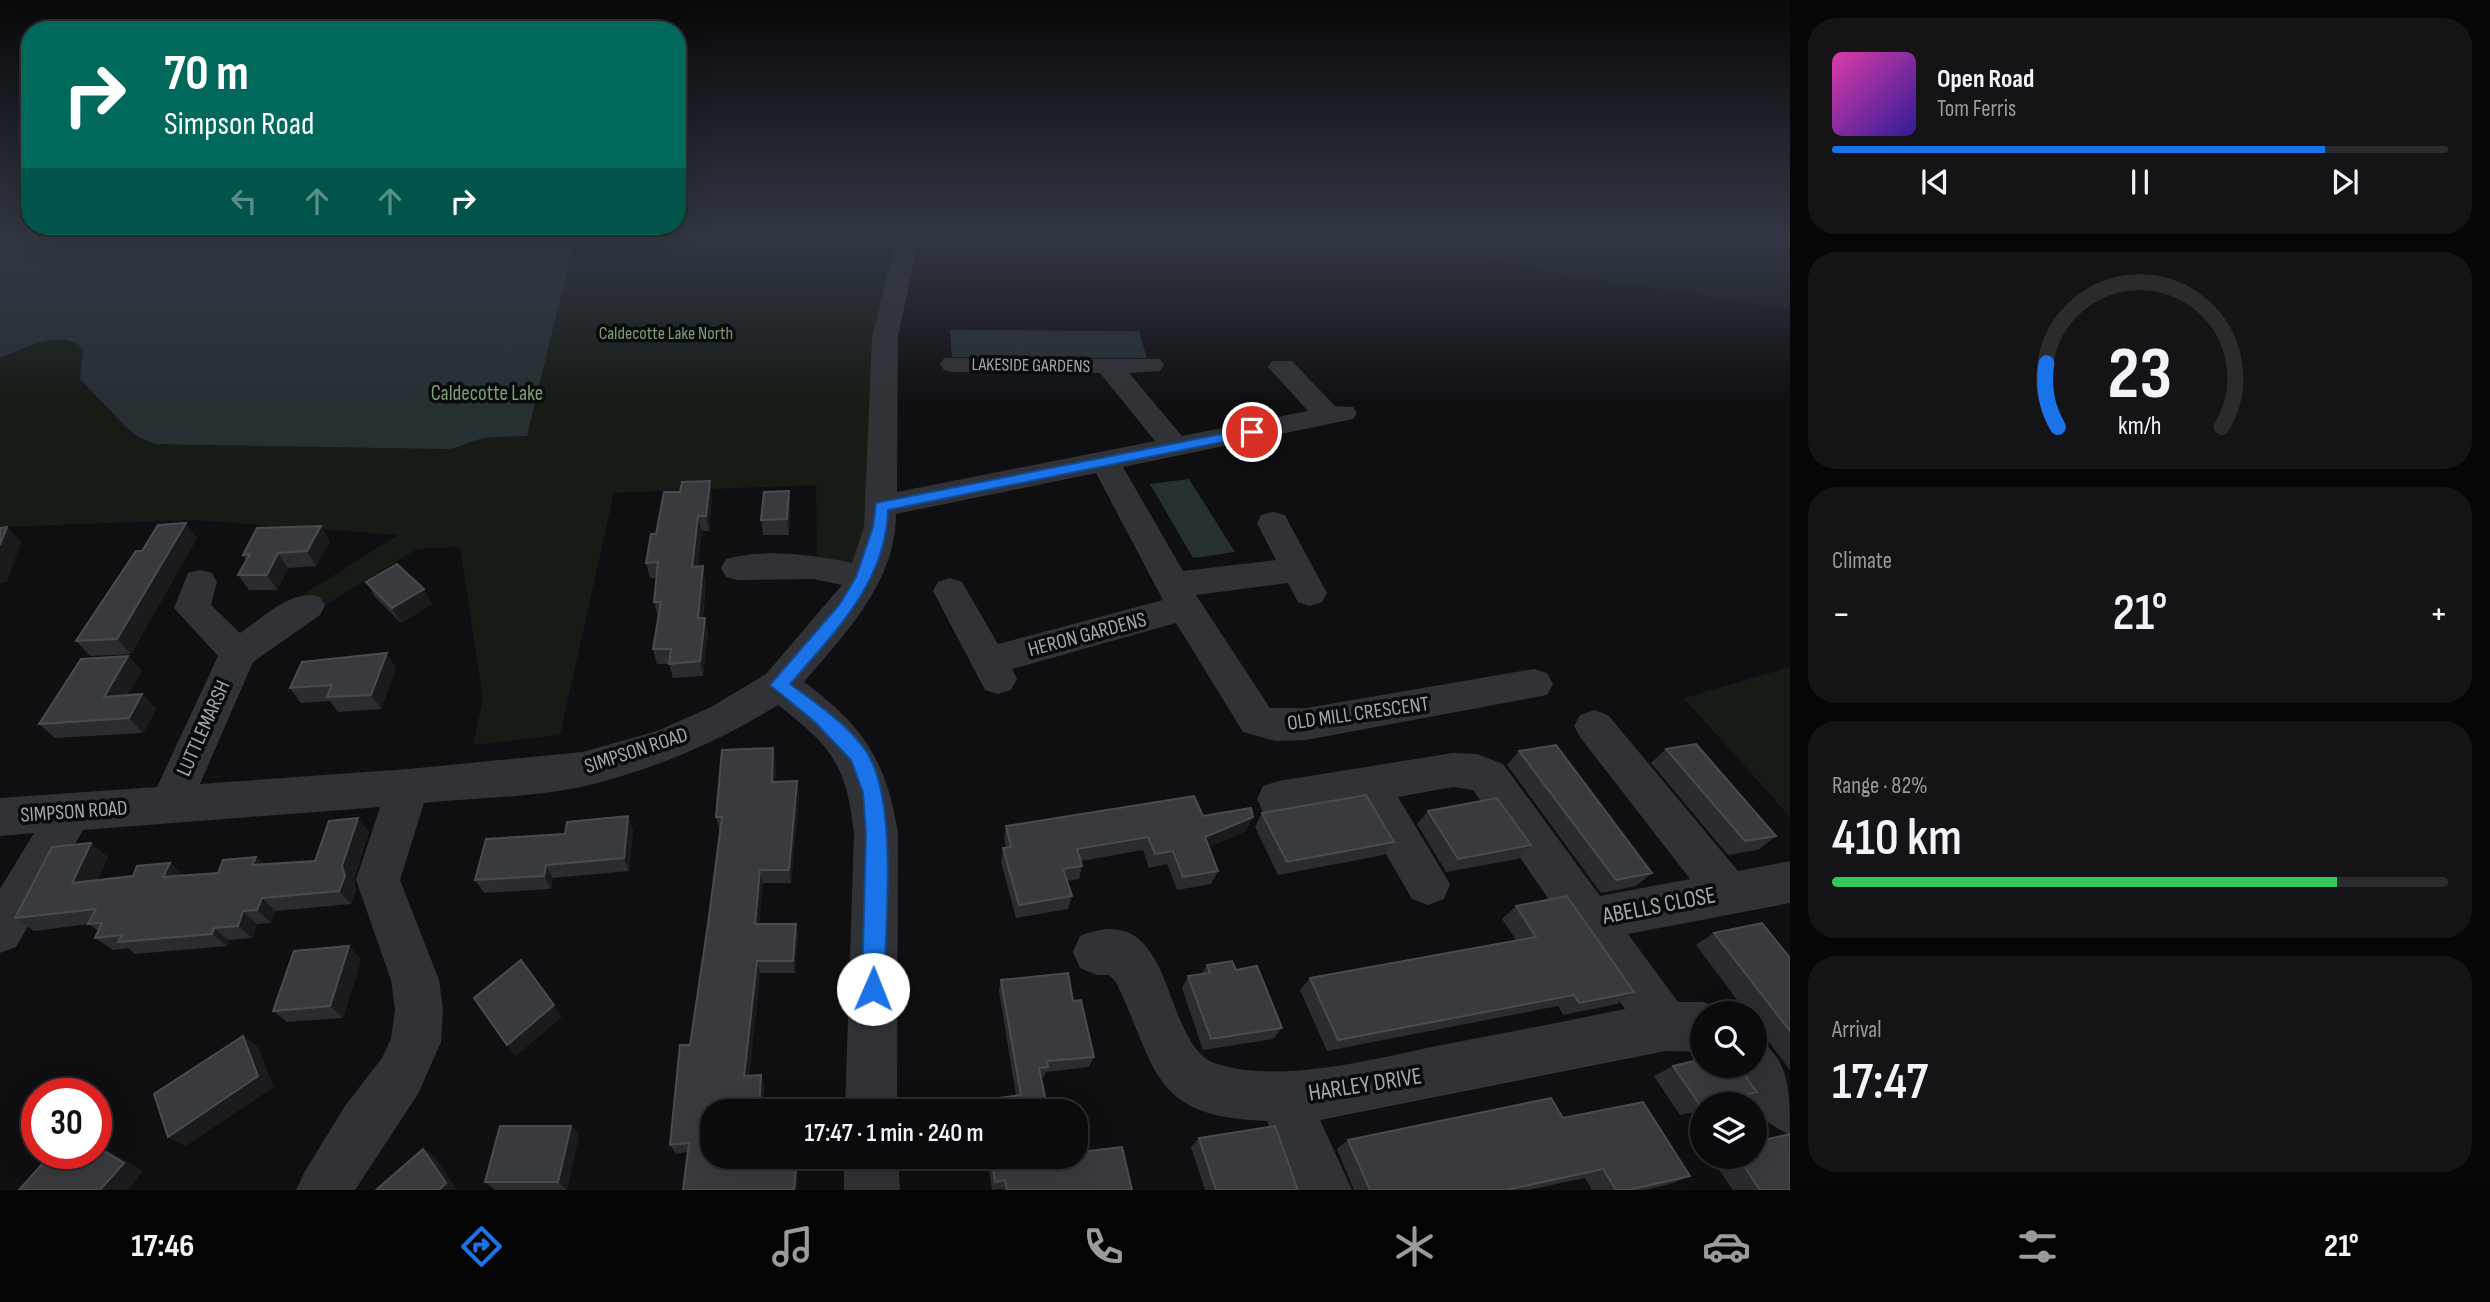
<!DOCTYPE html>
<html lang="en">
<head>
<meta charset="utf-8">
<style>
	body { margin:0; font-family:"Sofia Sans Condensed",sans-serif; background:#141416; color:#f1f3f6; height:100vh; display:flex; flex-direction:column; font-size:26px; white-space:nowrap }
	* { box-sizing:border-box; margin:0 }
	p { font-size:23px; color:#9a9b9d }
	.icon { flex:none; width:38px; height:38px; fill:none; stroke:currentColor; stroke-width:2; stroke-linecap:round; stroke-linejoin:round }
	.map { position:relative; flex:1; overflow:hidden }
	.side { display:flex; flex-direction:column; gap:18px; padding:18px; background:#060607; width:700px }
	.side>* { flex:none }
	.banner { position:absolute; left:21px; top:21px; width:665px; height:214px; border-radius:28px; box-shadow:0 7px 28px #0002,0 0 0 2px #2b2b2e; background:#00695c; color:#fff; overflow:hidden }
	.buttons { position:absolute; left:1690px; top:1001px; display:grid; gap:14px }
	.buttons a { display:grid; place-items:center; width:77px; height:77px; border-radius:50%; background:#0b0b0d; box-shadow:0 7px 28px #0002,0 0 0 2px #2b2b2e; font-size:35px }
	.speed { position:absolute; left:21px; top:1078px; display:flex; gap:14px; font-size:35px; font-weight:700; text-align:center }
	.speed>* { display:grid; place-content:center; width:91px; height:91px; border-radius:50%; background:#0b0b0d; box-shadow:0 7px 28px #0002,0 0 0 2px #2b2b2e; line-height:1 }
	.speed .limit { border:10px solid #d22; background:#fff; color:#111 }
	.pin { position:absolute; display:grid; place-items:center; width:60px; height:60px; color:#fff; margin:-30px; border:4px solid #fff; border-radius:50%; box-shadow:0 2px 7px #0007 }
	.me { position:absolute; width:77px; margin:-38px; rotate:1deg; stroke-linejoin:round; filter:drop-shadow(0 0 5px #0008) }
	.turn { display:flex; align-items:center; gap:24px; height:147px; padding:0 28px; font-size:32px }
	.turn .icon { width:91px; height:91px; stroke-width:2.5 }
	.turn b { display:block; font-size:49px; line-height:60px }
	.lanes { display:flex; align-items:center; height:66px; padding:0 28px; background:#0003; justify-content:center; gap:35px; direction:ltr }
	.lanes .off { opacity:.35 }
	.big { font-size:52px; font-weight:600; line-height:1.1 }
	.side .card { flex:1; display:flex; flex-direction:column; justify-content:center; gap:10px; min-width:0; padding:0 24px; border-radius:28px; background:#141416 }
	.side .dial { align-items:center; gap:0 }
	.dial svg { height:182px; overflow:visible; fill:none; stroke:#2b2b2e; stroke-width:7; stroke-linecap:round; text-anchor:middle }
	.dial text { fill:#f1f3f6; stroke:none }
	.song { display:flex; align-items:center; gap:21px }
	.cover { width:84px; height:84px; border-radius:10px; background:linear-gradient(135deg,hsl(320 70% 55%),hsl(250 70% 35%)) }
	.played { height:7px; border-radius:4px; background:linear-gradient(90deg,#1a73e8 80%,#2b2b2e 80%) }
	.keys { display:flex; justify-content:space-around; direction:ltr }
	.heat { display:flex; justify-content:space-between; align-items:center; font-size:38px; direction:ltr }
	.charge { height:10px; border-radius:5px; background:linear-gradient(90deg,#34c759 82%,#2b2b2e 0) }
	.trip { position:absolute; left:700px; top:1099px; width:388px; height:70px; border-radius:28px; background:#0b0b0d; box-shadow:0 7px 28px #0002,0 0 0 2px #2b2b2e; font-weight:600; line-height:70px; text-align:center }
	.dock { display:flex; height:112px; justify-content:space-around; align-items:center; background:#040405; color:#9a9b9d }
	.dock .icon { width:49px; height:49px }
	.dock .active { color:#1a73e8 }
	.dock b { font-size:32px; color:#f1f3f6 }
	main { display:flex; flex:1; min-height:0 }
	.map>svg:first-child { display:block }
</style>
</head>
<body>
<main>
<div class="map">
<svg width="1790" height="1190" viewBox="0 0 1790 1190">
	<rect width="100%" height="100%" fill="#0f0f11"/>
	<g fill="#161b16">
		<path d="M0,237H908L885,337L864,578L817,557L816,485L614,493L560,735L473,745L483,699L460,547L417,549L317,610L299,597L398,535L193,520L0,527Z"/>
		<path d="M1396,237H1599L1753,266L1790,259V309L1547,271Z"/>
		<path d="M1790,667V817L1684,698Z"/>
	</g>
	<g fill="#263033">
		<path d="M0,237H575L527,436C509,437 490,435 473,441C463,444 457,449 446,449L155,444L138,437L125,426L80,379L83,349C63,327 22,349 0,358Z"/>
		<path d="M950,330L1139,331L1147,358L952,357Z"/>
		<path d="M1189,479L1235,552L1193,558L1150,484Z"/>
	</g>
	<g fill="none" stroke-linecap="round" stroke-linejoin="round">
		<g fill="#303235" fill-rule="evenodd">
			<path d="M897,237H919L898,337L897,492L1155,441L1100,373L954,372L944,370L940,364L944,358L1160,359L1164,365L1160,371L1129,373L1182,436L1308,411L1268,367L1272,361H1292L1335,406L1353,407L1357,413L1353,419L1123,467L1183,571L1276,560L1257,523L1261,515L1273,512L1285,515L1289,523L1327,593L1322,602L1310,606L1298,602L1288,583L1196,595L1270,708H1306L1534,669L1547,673L1553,684L1547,695L1306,740L1275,741L1243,732L1176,623L1012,669L1017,679L1011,690L998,694L985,690L933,591L938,582L950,578L962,582L998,644L1163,600L1096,473L896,514C896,582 845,634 804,682C863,726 886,759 898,833L897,1111H845L854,833C846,764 832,747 778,705C718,742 653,770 585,786C538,797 473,798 424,803L400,880L439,980L443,1009L441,1042L418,1094L355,1190H296L305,1171L345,1106L382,1058L391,1039L395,1009L391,980L356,880L380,807L83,830L16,947L0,953V889L34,833L0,836V798L157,787L218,656L174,608L188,573L200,570L212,573L217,582L211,605L240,633C263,618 292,588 320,597L325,606L320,615L253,662L200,784L408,769L583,752L657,731L711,707L766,674L842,585L813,579L738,580L726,577L721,568L726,559C765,548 813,555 852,563L864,527L872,337Z"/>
			<path d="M1594,710L1608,715L1738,871L1790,861V903L1628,934L1678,1002H1703L1721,1009L1722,1013H1703V1052L1666,1051L1320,1120L1352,1190H1296L1267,1121C1150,1117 1158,1070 1116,982L1109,975H1097L1080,968L1073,952L1080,936C1179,895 1159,1046 1217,1064C1281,1084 1373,1059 1437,1046C1500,1034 1562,1022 1625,1009L1473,790L1453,787L1398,797L1450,884L1444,899L1428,905L1412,899L1357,804L1278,817L1263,812L1257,799L1263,786L1278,781L1453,753L1477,754L1503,764L1600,896L1690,879L1580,737L1574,726L1580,715Z"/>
			<path d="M1755,1038C1790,1057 1790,1092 1790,1135C1762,1124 1742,1094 1731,1066H1755Z"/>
			<path d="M844,1157H898L900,1190H844Z"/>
		</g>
	</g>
	<g fill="#2b2c2f">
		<path d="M789,491L790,507L789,535H763L761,520Z"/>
		<path d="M712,496L709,531H702L697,567L706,582L703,618L708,633L703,676L673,678L669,664H657L653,649L659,617H658L654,602L656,578H650L646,563Z"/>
		<path d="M197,538L131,654L90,656L76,641L142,551Z"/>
		<path d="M330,541L316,566L288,568L277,590H249L238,575L246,560L243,555Z"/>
		<path d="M366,582L432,604L401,623L375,597Z"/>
		<path d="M128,656L142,671L127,695L142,694L156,709L143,733L55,738L39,724Z"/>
		<path d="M396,668L381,709L338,712L330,701L301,703L290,688Z"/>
		<path d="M1666,749L1776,836L1758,850L1728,855L1651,763Z"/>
		<path d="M1519,751L1652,873L1636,886L1601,893L1507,765Z"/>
		<path d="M776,763L775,782L797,781L799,795L791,883H763L759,924H796L798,936L795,973H760L749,1076L761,1075L764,1086L760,1165L796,1166L798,1174L797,1190H683L687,1152L676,1154L670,1145L690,1045L708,924L720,831L716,817Z"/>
		<path d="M1428,811L1531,845L1518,859L1446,872L1417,824Z"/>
		<path d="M1262,813L1394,842L1384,855L1278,875L1255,827Z"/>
		<path d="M628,816L633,830L629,871L553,878L551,889L484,893L475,880L565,834Z"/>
		<path d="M1203,816L1246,831L1208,847L1218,871L1211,884L1177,890L1167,864L1149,868L1143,850L1081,861L1082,866L1079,879L1067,881L1072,896L1068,909L1016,918L1001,862L1003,848H1006L1004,839L1006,826Z"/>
		<path d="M369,832L354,879L356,889L351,904L275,911L271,923L257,924L252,938L229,940L227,946L135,954L128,948L113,950L95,938L98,931L89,924L34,931L15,918L108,857L97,880L133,876L170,863L184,876L218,873L256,857L264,864L315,861Z"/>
		<path d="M1516,906L1634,992L1617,1004L1563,1015L1558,1006L1327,1051L1300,990L1310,978L1516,940L1502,919Z"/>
		<path d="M1714,933L1790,958V1070L1755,1024V1013H1747L1696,945Z"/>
		<path d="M361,959L343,1018L287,1022L273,1011Z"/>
		<path d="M1207,965L1236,970L1282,1028L1273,1039L1203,1050L1182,988L1188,976L1201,974Z"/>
		<path d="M1001,980L1073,1001L1094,1057L1089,1067L1046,1072L1044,1077H1041L1048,1111H980L982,1100L1016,1095L999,991Z"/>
		<path d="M1673,1066L1757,1092L1736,1102L1726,1104H1703V1110L1680,1115L1654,1076Z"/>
		<path d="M1563,1118L1690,1176L1670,1184L1645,1190H1592L1585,1178L1528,1190H1354L1337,1149L1348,1140Z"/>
		<path d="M571,1126L579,1135L567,1190H495L485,1182Z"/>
		<path d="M1199,1138L1298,1190H1205L1191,1147Z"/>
		<path d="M1080,1152L1132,1190H1003L1002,1189L992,1190L987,1157H1076Z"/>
		<path d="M1710,1157H1755L1790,1190H1733Z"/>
	</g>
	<g fill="#1a1b1d">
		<path d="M710,481L712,496L709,531L706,516Z"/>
		<path d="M789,491L790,507L789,535L787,519Z"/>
		<path d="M698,516L702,531L696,582L692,567Z"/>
		<path d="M186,523L197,538L131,654L117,639Z"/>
		<path d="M321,526L330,541L316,566L307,551Z"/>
		<path d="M7,527L21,542L7,582L0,584V545Z"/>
		<path d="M278,553L288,568L277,590L267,575Z"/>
		<path d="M703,566L706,582L701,633L698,618Z"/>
		<path d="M424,589L432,604L401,623L392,608Z"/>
		<path d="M705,618L708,633L703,676L700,661Z"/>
		<path d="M387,653L396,668L381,709L371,695Z"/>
		<path d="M128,656L142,671L118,711L104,697Z"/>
		<path d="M142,694L156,709L143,733L129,718Z"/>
		<path d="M773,748L776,763L774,796L772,782Z"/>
		<path d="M797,781L799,795L791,883L789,870Z"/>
		<path d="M628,816L633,830L629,871L624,858Z"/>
		<path d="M1253,817L1246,831L1198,851L1205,837Z"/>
		<path d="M358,818L369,832L354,879L356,889L351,904L339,891L342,866Z"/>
		<path d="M91,843L108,857L89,896L72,883Z"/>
		<path d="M256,857L269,870L252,865Z"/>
		<path d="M170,863L185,876L163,877Z"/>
		<path d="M546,865L553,878L551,889L544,876Z"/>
		<path d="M760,870L763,883L758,937L755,924Z"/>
		<path d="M262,898L275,911L271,923L257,910Z"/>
		<path d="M243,911L257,924L252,938L238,926Z"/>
		<path d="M796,924L798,936L795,973L793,961Z"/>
		<path d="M214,928L229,940L227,946L212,934Z"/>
		<path d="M349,946L361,959L343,1018L330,1006Z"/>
		<path d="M757,961L760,973L748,1086L744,1076Z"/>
		<path d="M554,1005L562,1017L516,1056L507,1045Z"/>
		<path d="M243,1036L258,1047L274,1087L186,1146L168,1137Z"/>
		<path d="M761,1075L764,1086L762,1111H759Z"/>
		<path d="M571,1126L579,1135L567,1190L558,1182Z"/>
		<path d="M96,1143L143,1171L128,1190H100Z"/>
		<path d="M423,1149L435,1157L457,1190H439Z"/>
		<path d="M756,1157H760L759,1174L756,1165Z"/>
		<path d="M796,1166L798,1174L797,1190H794Z"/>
	</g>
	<g fill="#383a3d" stroke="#484b4f" stroke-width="2">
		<path d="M710,481L706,516H698L692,567L703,566L698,618H705L700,661L669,664L671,649H653L661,602H654L658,562L646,563L651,534H656L664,492H680L682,482Z"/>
		<path d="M789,491L787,519L761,520L764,492Z"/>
		<path d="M186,523L117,639L76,641L136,551H142L158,525Z"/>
		<path d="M321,526L307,551L278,553L267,575H238L250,554L243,555L257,528Z"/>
		<path d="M7,527L0,545V528Z"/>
		<path d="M397,564L424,589L392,608L366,582Z"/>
		<path d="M387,653L371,695L327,697L332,685L290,688L302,662Z"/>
		<path d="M128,656L104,697L142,694L129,718L39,724L81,659Z"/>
		<path d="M1696,744L1776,836L1745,841L1666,749Z"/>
		<path d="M1556,745L1652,873L1616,880L1519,751Z"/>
		<path d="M773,748L772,782L797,781L789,870H760L755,924H796L793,961H757L744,1076L761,1075L759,1111H712V1157H756V1165L796,1166L794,1190H683L689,1143L670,1145L680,1045H690L708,924L722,817H716L722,750Z"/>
		<path d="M1366,795L1394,842L1287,862L1262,813Z"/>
		<path d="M1194,796L1203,816L1251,808L1253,817L1205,837L1218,871L1183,877L1173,851L1155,854L1148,837L1077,849L1082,866L1063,869L1072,896L1019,905L1003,848L1011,847L1006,826Z"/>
		<path d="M1497,798L1531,845L1458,859L1428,811Z"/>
		<path d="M628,816L624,858L546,865L544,876L475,880L486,839L565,834L567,822Z"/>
		<path d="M358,818L342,866L345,876L339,891L262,898L257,910L243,911L238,926L214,928L212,934L118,942L122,935L95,938L102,923L88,924L96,909L15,918L52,847L91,843L72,883L133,876L137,866L170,863L163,877L218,873L223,860L256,857L252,865L315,861L329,821Z"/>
		<path d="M1567,896L1634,992L1579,1003L1574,995L1338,1040L1310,978L1536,937L1516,906Z"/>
		<path d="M1762,923L1790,958V1031L1714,933Z"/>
		<path d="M349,946L330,1006L273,1011L294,951Z"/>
		<path d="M521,960L554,1005L507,1045L474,998Z"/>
		<path d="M1232,961L1236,970L1257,966L1282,1028L1211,1039L1188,976L1210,973L1207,965Z"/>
		<path d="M1068,973L1073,1001L1081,1000L1094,1057L1047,1061L1048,1067L1039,1068L1048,1111H984L982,1100L1021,1095L1001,980Z"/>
		<path d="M243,1036L258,1076L168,1137L154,1094Z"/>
		<path d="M1703,1059V1066H1738L1757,1092L1700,1105L1673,1066Z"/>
		<path d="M1551,1098L1563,1118L1643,1102L1690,1176L1628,1190H1616L1603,1169L1506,1190H1370L1348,1140Z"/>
		<path d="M500,1126H571L558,1182H485Z"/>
		<path d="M1275,1126L1298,1190H1216L1199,1138Z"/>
		<path d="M1790,1134V1190H1760L1738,1157H1755V1142Z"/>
		<path d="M1076,1135L1080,1152L1122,1147L1132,1190H1007L1005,1180L995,1182L991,1157H1076Z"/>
		<path d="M96,1146L124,1163L100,1190H19L52,1153H96Z"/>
		<path d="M423,1149L446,1183L439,1190H376Z"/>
	</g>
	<linearGradient id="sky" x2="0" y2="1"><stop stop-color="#080809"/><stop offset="0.59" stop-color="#313743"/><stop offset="1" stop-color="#313743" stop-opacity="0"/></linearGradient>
	<rect width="1790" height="403" fill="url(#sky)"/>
	<path fill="#1a73e8" stroke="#114b97" stroke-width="2" d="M1252,428L1257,429V435L888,510C886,582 834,633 790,684C816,703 847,724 866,751C899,801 885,928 884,989L881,997L873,1000L865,997L862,989L866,833L863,792L851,760L815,722L770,685L840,604L856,577L873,527L876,503Z"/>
	<g text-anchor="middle" stroke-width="7" stroke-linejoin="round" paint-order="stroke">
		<g font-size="18" fill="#7d9c78" stroke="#0a0b0b">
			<text x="666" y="339">Caldecotte Lake North</text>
		</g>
		<g font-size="18" fill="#a1a9b1" stroke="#0a0b0b">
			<text transform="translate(1031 365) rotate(1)" y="6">LAKESIDE GARDENS</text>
		</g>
		<g font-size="21" fill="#7d9c78" stroke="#0a0b0b">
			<text x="487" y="400">Caldecotte Lake</text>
		</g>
		<g font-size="21" fill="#a1a9b1" stroke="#0a0b0b">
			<text transform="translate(1087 634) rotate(-15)" y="7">HERON GARDENS</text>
			<text transform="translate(1358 713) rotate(-8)" y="7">OLD MILL CRESCENT</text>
			<text transform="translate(203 728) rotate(-66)" y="7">LUTTLEMARSH</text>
			<text transform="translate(636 750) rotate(-18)" y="7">SIMPSON ROAD</text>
			<text transform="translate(74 811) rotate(-4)" y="7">SIMPSON ROAD</text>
		</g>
		<g font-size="24" fill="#a1a9b1" stroke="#0a0b0b">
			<text transform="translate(1659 905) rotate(-11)" y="8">ABELLS CLOSE</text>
			<text transform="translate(1365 1084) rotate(-9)" y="8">HARLEY DRIVE</text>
		</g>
	</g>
</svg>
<div class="buttons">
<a><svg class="icon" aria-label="search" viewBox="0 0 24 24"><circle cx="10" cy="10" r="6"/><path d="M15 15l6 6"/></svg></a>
<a><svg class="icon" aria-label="layers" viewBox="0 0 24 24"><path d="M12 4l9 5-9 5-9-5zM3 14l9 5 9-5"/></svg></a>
</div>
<div class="speed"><div class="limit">30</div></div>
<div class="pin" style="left:1252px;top:432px;background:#d93025"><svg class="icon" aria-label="arrive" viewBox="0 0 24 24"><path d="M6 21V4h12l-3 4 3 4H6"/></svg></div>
<svg class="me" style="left:873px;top:989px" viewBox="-20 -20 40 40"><circle r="19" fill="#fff"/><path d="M0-13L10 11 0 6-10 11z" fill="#1a73e8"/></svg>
<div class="trip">17:47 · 1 min · 240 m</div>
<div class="banner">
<div class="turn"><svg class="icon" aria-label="right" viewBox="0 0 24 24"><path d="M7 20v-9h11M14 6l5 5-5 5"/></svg><div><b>70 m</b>Simpson Road</div></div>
<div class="lanes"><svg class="icon off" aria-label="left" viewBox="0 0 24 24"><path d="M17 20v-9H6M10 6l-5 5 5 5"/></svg><svg class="icon off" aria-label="ahead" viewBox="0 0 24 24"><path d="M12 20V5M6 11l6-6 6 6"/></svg><svg class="icon off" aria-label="ahead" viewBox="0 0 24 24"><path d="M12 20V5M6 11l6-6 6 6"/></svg><svg class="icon" aria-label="right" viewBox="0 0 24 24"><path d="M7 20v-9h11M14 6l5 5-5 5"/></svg></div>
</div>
</div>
<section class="side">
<div class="card">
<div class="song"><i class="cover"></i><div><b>Open Road</b><p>Tom Ferris</p></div></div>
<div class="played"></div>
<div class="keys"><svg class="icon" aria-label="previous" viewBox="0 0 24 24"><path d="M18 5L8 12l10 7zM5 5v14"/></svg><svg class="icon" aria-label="pause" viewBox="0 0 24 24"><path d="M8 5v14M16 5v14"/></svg><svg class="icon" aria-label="next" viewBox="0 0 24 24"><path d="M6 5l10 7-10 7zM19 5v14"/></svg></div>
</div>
<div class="card dial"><svg viewBox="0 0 100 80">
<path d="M14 69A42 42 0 1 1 86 69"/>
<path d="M14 69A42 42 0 0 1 9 41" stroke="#1a73e8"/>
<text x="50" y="56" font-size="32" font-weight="700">23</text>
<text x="50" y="72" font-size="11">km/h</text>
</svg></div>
<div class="card"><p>Climate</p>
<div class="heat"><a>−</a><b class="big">21°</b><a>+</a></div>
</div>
<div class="card"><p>Range · 82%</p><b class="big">410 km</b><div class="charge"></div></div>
<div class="card"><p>Arrival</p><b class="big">17:47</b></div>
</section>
</main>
<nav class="dock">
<b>17:46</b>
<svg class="icon active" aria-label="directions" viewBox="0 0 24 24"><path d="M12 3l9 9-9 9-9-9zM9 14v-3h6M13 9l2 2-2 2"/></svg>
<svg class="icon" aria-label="music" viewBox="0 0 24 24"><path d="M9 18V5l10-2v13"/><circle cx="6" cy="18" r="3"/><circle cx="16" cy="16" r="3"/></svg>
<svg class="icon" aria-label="phone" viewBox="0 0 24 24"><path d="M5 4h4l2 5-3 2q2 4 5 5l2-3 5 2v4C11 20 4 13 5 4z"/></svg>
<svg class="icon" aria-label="climate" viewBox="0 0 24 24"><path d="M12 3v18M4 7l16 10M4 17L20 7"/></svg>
<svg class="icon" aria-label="car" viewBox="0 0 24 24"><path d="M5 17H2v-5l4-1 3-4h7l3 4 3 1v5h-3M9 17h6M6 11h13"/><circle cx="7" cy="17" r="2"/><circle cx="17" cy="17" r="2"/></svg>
<svg class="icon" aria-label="filters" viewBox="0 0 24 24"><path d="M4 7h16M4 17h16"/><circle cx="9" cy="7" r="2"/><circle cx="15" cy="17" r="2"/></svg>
<b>21°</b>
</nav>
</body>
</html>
